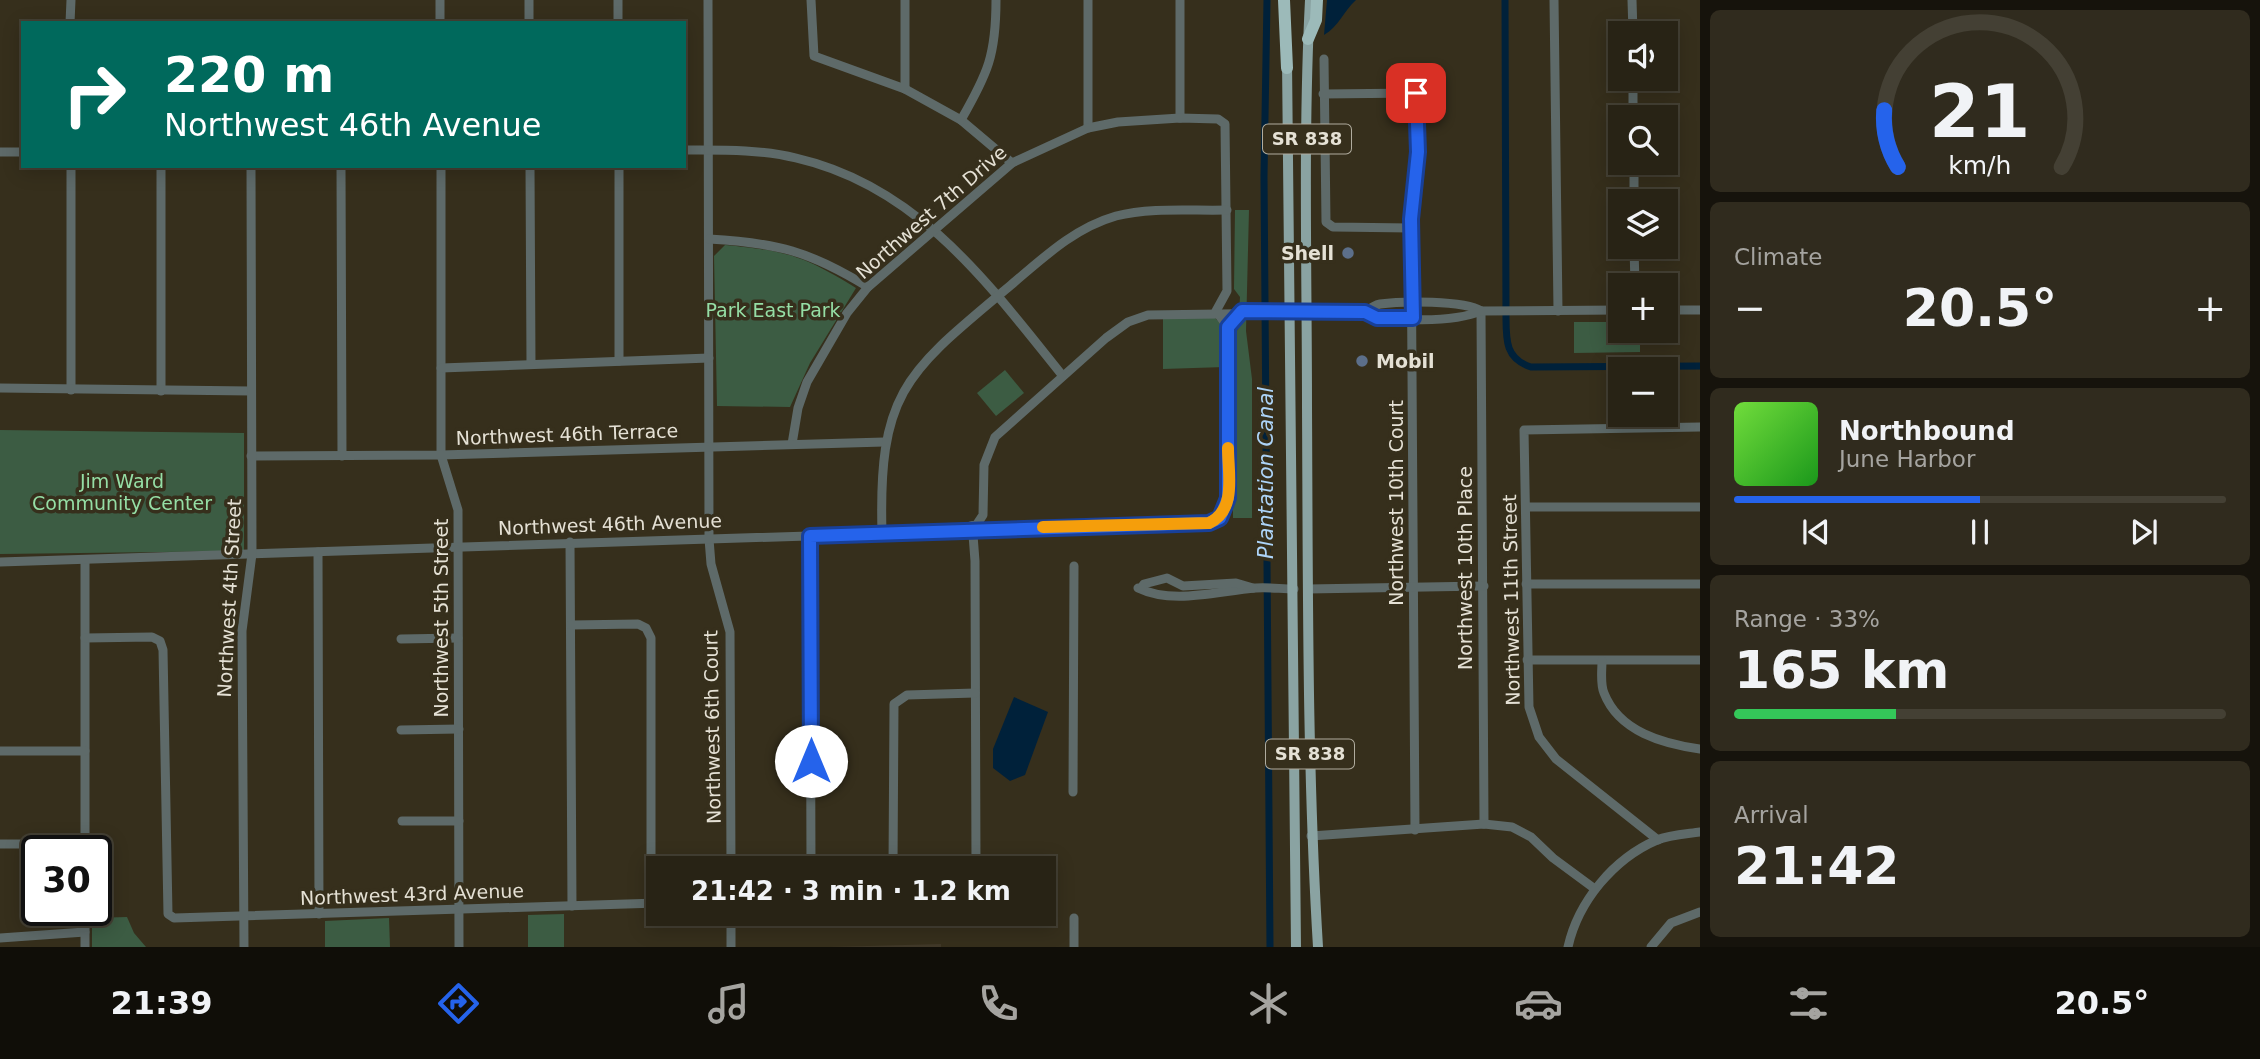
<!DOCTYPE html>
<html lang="en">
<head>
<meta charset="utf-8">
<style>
	body { margin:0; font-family:"DejaVu Sans",sans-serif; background:#302b1e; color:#f1f3f6; height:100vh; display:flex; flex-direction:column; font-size:26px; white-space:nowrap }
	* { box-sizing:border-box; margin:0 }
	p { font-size:23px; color:#a5a4a0 }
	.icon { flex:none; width:38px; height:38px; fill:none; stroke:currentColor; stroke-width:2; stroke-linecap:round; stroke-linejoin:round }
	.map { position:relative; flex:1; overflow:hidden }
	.details { display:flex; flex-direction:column; gap:10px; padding:10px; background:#16130c; width:560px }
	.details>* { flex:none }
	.banner { position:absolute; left:21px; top:21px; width:665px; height:147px; border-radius:0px; box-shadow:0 4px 18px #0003,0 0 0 2px #444034; background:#00695c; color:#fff; overflow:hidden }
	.buttons { position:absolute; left:1608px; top:21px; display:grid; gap:14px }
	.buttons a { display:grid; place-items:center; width:70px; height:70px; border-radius:0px; background:#282315; box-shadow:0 4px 18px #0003,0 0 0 2px #444034; font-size:35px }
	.speed { position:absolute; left:21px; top:835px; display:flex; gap:14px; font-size:35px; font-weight:700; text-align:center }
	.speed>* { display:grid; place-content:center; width:91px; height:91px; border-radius:50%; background:#282315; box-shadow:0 4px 18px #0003,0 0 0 2px #444034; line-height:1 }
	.speed .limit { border:4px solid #111; border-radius:10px; background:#fff; color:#111 }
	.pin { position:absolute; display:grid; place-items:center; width:60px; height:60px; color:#fff; margin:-30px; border-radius:14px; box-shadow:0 4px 10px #0006 }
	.me { position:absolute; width:77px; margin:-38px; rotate:0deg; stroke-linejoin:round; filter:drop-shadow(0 0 5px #0008) }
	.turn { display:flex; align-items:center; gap:24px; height:147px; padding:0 28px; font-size:32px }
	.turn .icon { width:91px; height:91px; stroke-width:2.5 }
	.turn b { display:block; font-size:49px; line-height:60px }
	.big { font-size:52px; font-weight:800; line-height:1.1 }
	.details .widget { flex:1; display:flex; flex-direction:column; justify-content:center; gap:10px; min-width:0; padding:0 24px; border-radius:10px; background:#302b1e }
	.details .dial { align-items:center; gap:0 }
	.dial svg { height:182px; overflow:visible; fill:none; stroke:#444034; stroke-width:7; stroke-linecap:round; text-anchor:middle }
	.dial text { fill:#f1f3f6; stroke:none }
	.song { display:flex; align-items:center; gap:21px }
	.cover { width:84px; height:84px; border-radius:10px; background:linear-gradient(135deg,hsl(100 70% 55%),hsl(120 70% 35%)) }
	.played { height:7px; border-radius:4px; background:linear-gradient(90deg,#2563eb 50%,#444034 50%) }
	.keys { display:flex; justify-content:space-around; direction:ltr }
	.heat { display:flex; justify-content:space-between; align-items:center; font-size:38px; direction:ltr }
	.charge { height:10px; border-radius:5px; background:linear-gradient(90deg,#34c759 33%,#444034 0) }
	.trip { position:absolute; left:646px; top:856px; width:410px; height:70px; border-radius:0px; background:#282315; box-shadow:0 4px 18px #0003,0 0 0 2px #444034; font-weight:800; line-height:70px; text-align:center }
	.tab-bar { display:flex; height:112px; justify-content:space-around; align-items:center; background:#100e08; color:#a5a4a0 }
	.tab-bar .icon { width:49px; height:49px }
	.tab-bar .current { color:#2563eb }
	.tab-bar b { font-size:32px; color:#f1f3f6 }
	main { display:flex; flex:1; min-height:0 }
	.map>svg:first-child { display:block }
</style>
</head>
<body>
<main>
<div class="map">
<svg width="1700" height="947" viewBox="0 0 1700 947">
	<rect width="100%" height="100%" fill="#362f1c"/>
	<path fill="#413929" d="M941,944V947H829Z"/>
	<g fill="#3c5c43">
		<path d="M1235,210H1249L1246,331L1252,379V518H1233V341L1238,328L1240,297L1234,289Z"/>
		<path d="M725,245C786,251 803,255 856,288L810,363L790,407L717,406L714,256Z"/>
		<path d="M1208,312L1224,326L1225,367L1163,369V318Z"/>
		<path d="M1574,322H1620V331H1640V352L1574,353Z"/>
		<path d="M1005,370L1024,393L996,416L977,393Z"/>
		<path d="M0,430L244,433V551L0,554Z"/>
		<path d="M564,914V947H528V915Z"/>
		<path d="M127,917L134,933L146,947H92V918Z"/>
		<path d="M389,918L390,947H325V921Z"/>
	</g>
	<g fill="#00213a">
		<path d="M1327,0H1356C1343,12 1339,26 1324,35Z"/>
		<path d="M1014,697L1048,712L1025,775L1010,781L993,768V749Z"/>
	</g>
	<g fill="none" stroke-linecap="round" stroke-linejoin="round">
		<g stroke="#00213a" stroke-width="7">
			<path d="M1267,0L1264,176L1270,947"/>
			<path d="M1505,0L1506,318C1506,341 1506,359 1531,367L1700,366"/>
		</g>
		<g stroke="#5e6a69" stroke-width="9">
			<path d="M440,0V23"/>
			<path d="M529,0V23"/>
			<path d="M618,0V23"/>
			<path d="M708,0L709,539L711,564L730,632L731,868"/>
			<path d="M811,0L814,56L905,89L961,120L1012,163"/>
			<path d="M905,0V89"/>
			<path d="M1088,0V128"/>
			<path d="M1180,0V118"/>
			<path d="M1554,0L1558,311"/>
			<path d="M1632,0L1633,33"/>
			<path d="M70,23L71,0"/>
			<path d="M1324,59L1326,222L1333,227L1411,228"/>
			<path d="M1633,79V117"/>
			<path d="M1323,94L1416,93L1418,152L1411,219L1415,830"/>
			<path d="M961,120C988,73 996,55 996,0"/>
			<path d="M684,150C721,150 760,149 796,158C918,186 988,283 1062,375"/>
			<path d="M0,152H23"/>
			<path d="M1634,163V201"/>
			<path d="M71,166V390"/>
			<path d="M161,166V391"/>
			<path d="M341,166L342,456"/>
			<path d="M441,166V455L458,510L459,947"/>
			<path d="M530,166L531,364"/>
			<path d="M619,166V361"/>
			<path d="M709,239C778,243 809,251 868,287"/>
			<path d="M1634,247L1635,285"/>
			<path d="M1666,310H1700"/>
			<path d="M1481,311L1484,824"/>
			<path d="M1365,312C1369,309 1375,305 1380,304C1401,301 1464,300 1481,311"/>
			<path d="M441,368L709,358"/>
			<path d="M0,388L251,391"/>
			<path d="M792,444L798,408L807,382L847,313L868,287L1012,163L1088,128L1118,122L1180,118L1218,119L1225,124L1227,291L1216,311L1228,327"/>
			<path d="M251,456L441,455L884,442"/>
			<path d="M1526,507H1700"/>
			<path d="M964,528L977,524L983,515L984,465L995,437L1106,338L1128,322L1148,315L1365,312C1388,323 1456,322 1481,311L1620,310"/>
			<path d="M968,529L973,535L975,561L976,868"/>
			<path d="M882,533C878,390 907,372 1011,285C1043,258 1074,228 1116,216C1151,207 1192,211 1227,210"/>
			<path d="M810,536L811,868"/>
			<path d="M570,542L572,906"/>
			<path d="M318,552L319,914"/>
			<path d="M85,561V850"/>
			<path d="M0,562L1209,523L1220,518L1228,497V327L1242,311"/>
			<path d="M1526,584H1700"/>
			<path d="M1138,588C1173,605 1217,591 1256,588C1268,587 1282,589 1294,589"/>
			<path d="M1141,588L1144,584L1167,578L1183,586L1236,583L1253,588"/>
			<path d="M1308,589L1484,586"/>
			<path d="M571,625L638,624L646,628L651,638V904"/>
			<path d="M85,638L152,637L160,641L163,650L168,914L174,918L658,903"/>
			<path d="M401,639L458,638"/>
			<path d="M1527,660H1700"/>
			<path d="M1602,661C1602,670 1600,684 1604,693C1619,732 1664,744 1700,749"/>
			<path d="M401,730L459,729"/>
			<path d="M0,751H85"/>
			<path d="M1073,792L1074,566"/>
			<path d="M402,821H459"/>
			<path d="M1311,836L1484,824L1512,827L1531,837L1553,858L1595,889"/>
			<path d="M1658,840L1556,759L1539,737L1529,707L1524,430L1700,427"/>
			<path d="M0,844H85"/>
			<path d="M893,868L894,704L907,695L975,693"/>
			<path d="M731,914V947"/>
			<path d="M1074,918V947"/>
			<path d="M0,938L85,932"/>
			<path d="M85,947V910"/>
			<path d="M244,947L242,631L252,554L251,166"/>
			<path d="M1568,947C1578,902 1613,859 1657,840C1669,835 1686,834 1700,832"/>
			<path d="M1651,947L1671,923L1700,912"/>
		</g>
		<g stroke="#8aa3a2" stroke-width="10">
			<path d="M1310,0C1303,135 1307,272 1307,407C1308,587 1307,767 1318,947"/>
			<path d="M1287,61L1296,947"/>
		</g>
		<g stroke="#9cbab9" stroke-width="12">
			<path d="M1284,0L1287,68"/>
			<path d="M1308,39L1316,20L1317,0"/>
		</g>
	</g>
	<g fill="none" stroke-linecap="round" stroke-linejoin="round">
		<g stroke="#184099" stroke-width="18">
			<path id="route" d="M811,761L810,536L1209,523L1220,518L1228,498V327L1242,311L1365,312L1377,318H1413L1411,219L1418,152L1416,93"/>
		</g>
		<use href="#route" stroke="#2563eb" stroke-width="12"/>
		<path stroke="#f59e0b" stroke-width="12" d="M1043,527L1209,523C1237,510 1228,474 1228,448"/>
	</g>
	<g fill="#5c6f8a" stroke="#362f1c" stroke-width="2.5">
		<circle cx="1348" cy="253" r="7"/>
		<circle cx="1362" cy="361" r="7"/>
	</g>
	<g text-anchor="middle" stroke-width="7" stroke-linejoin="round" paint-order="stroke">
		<g fill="#362f1c" stroke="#b0ac9e" stroke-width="2">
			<rect x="1263" y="124.5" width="88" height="29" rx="5"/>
			<rect x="1266" y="739.5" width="88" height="29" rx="5"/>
		</g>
		<g font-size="18" font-weight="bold" fill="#e5e1d5">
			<text x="1307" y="145">SR 838</text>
			<text x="1310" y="760">SR 838</text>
		</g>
		<g font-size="19" fill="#e5e1d5" stroke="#362f1c">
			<text transform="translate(931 212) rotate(-41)" y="7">Northwest 7th Drive</text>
			<text transform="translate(567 434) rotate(-2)" y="7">Northwest 46th Terrace</text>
			<text transform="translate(1396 503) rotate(-90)" y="7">Northwest 10th Court</text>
			<text transform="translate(610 524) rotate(-2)" y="7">Northwest 46th Avenue</text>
			<text transform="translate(1465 568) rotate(-90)" y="7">Northwest 10th Place</text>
			<text transform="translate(229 598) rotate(-87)" y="7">Northwest 4th Street</text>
			<text transform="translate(1511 600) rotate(-91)" y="7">Northwest 11th Street</text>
			<text transform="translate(441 618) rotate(-90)" y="7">Northwest 5th Street</text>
			<text transform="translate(712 727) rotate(-91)" y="7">Northwest 6th Court</text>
			<text transform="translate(412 894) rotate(-2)" y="7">Northwest 43rd Avenue</text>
		</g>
		<g font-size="19" font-weight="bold" fill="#e5e1d5" stroke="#362f1c" text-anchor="end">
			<text x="1334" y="260">Shell</text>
			<text x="1376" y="368" text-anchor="start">Mobil</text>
		</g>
		<g font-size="19" fill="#95dea5" stroke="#362f1c">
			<text x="773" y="317">Park East Park</text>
			<text x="122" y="488">Jim Ward<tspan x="122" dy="22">Community Center</tspan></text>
		</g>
		<g font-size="21" font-style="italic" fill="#add4f8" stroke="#362f1c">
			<text transform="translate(1266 473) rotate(-90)" y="7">Plantation Canal</text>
		</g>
	</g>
</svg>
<div class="buttons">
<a><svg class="icon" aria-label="sound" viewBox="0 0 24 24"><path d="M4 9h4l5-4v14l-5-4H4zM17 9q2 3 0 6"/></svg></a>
<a><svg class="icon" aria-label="search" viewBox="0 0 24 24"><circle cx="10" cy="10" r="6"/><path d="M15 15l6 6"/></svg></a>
<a><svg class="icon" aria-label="layers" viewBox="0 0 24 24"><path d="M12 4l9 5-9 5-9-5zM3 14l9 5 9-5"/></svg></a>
<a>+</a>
<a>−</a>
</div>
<div class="speed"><div class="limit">30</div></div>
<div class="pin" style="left:1416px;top:93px;background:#d93025"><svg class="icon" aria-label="arrive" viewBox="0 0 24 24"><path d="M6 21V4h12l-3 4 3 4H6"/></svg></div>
<svg class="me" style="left:811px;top:761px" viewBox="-20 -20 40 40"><circle r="19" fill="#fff"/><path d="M0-13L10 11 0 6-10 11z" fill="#2563eb"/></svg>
<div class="trip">21:42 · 3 min · 1.2 km</div>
<div class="banner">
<div class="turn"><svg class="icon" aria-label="right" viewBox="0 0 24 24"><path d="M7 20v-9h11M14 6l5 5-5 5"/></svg><div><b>220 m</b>Northwest 46th Avenue</div></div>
</div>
</div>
<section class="details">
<div class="widget dial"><svg viewBox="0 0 100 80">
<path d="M14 69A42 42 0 1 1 86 69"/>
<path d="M14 69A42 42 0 0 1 8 44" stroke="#2563eb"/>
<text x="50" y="56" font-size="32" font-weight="700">21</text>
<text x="50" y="72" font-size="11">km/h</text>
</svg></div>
<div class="widget"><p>Climate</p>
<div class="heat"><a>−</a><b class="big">20.5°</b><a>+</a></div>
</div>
<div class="widget">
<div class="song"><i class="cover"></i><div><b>Northbound</b><p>June Harbor</p></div></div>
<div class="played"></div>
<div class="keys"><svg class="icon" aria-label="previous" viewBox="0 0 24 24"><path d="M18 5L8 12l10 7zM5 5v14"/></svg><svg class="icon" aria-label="pause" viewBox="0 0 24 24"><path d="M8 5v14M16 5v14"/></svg><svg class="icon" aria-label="next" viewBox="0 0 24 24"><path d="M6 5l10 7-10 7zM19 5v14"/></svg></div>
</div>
<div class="widget"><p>Range · 33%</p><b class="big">165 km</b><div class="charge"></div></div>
<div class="widget"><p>Arrival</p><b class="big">21:42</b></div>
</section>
</main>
<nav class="tab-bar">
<b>21:39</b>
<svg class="icon current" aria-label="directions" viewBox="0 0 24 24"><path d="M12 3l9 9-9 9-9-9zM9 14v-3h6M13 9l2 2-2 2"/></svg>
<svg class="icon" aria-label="music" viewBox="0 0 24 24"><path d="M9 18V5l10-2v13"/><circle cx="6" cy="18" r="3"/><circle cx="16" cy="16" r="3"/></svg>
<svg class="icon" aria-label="phone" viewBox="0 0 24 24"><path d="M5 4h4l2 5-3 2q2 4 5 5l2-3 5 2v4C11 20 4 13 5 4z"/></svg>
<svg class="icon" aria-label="climate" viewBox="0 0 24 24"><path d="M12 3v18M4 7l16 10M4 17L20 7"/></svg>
<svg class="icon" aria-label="car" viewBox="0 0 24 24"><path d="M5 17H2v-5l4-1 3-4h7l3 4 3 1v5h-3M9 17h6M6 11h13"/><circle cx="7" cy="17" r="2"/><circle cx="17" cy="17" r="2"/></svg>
<svg class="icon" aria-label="filters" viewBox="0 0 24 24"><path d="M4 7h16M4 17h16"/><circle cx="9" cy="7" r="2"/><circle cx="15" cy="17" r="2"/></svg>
<b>20.5°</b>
</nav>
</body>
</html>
